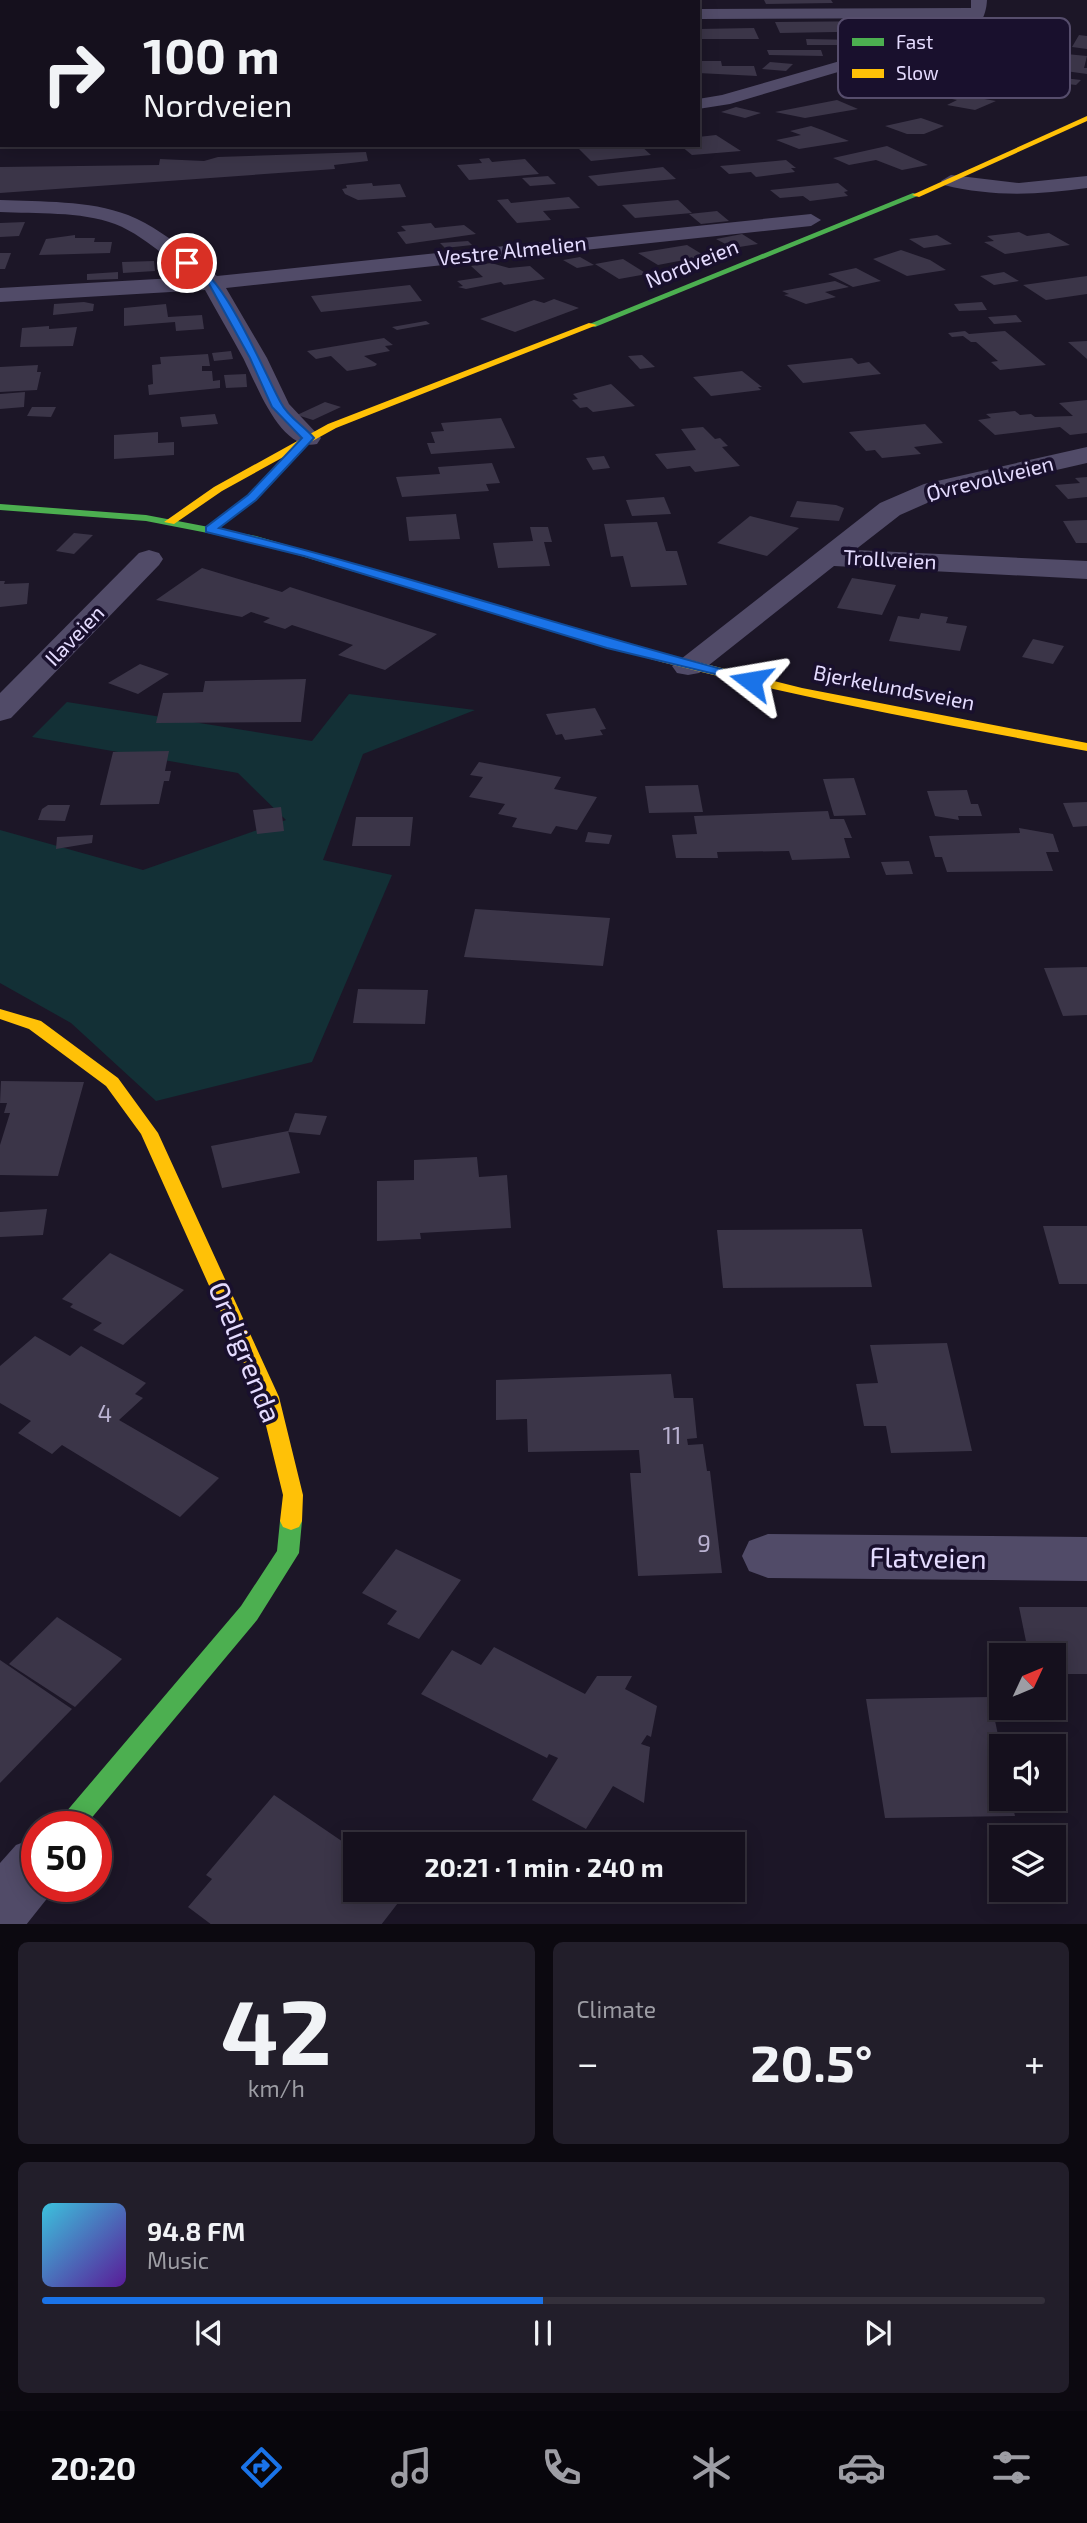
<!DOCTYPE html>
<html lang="en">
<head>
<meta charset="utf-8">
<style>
	body { margin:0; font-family:"Exo 2",sans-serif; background:#221e2a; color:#f1f3f6; height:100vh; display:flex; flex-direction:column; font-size:26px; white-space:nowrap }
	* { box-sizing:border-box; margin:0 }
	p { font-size:23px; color:#9d9da4 }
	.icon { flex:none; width:38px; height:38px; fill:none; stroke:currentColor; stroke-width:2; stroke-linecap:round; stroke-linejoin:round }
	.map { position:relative; height:1924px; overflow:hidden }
	.side { display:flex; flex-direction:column; gap:18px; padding:18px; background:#0c0910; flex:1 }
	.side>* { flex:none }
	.hud { position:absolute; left:0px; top:0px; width:700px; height:147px; box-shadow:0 4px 18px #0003,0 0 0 2px #34303b; background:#15101d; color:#f1f3f6; overflow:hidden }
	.needle { width:46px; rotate:46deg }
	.controls { position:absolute; left:989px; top:1643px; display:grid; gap:14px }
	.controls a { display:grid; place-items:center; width:77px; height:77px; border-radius:0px; background:#15101d; box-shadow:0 4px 18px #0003,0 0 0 2px #34303b; font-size:35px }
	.speed { position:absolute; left:21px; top:1811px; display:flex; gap:14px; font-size:35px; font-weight:700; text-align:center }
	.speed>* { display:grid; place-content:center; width:91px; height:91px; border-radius:50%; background:#15101d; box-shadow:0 4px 18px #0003,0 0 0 2px #34303b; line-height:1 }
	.speed .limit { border:10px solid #d22; background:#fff; color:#111 }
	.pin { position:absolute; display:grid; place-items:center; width:60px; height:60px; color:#fff; margin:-30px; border:4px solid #fff; border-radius:50%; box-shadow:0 2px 7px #0007 }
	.me { position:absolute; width:77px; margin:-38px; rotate:284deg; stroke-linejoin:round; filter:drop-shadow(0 0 5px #0008) }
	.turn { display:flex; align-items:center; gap:24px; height:147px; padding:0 28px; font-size:32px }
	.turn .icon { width:91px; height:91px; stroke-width:2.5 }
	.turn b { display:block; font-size:49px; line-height:60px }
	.big { font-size:52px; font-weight:700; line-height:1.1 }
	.side .tile { flex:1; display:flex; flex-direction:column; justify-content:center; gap:10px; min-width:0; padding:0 24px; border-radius:10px; background:#221e2a }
	.side .dial { align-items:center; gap:0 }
	.dial b { font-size:91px; line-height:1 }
	.song { display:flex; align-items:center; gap:21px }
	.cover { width:84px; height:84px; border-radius:10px; background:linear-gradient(135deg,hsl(190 70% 55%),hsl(270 70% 35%)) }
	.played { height:7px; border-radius:4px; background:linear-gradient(90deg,#1a73e8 50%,#34303b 50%) }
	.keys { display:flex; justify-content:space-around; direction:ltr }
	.heat { display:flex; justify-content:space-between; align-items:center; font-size:38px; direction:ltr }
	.side .tiles { flex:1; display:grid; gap:18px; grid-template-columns:1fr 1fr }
	.tile:last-child { grid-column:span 2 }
	.trip { position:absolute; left:343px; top:1832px; width:402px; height:70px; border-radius:0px; background:#15101d; box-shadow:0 4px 18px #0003,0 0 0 2px #34303b; font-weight:700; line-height:70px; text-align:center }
	.dock { display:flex; height:112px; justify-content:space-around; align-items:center; background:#08060c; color:#9d9da4 }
	.dock .icon { width:49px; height:49px }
	.dock .selected { color:#1a73e8 }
	.dock b { font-size:32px; color:#f1f3f6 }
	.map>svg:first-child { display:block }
</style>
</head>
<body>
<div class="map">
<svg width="1087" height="1925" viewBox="0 0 1087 1925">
	<rect width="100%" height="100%" fill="#1c1627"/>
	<path fill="#133036" d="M349,694L475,710L363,754L323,860L392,875L312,1062L156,1101L71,1023L0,983V830L143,870L286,820L238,773L32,737L67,702L312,741Z"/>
	<g fill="#3b3548">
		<path d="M764,0H831L833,3L766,4Z"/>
		<path d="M885,21L891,31L780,33L775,22Z"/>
		<path d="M754,28L759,39H698V29Z"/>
		<path d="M1079,35L1087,36V49L1072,47Z"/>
		<path d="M806,39L859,40L860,45H807Z"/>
		<path d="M767,50H821L823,56L769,55Z"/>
		<path d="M1035,51L1087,56L1084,68H1087V74L1036,67L1045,59L1029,57Z"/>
		<path d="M698,61H721L722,66H754L757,76L698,73Z"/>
		<path d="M770,62L793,64L786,71L762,69Z"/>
		<path d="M995,71L1020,74L1017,78L1026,80H1041L1047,76L1081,80L1076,85L1059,83L1044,90L975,86L986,78L973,76L990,75Z"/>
		<path d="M967,96L996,101L975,110L947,105L957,100L952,99Z"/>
		<path d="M837,100L858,109L805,118L775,112Z"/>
		<path d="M736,107L761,113L745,118L721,112Z"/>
		<path d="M921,118L944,126L924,134H907L885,126Z"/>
		<path d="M811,126L822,130L849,141L799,149L776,140L801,135L790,131Z"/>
		<path d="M716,135L741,151L692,155L681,146L698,145V137Z"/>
		<path d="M575,145H600L603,148L640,145L651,155L591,161Z"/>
		<path d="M887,146L928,165L902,170L876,160L849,165L833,158Z"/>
		<path d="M366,152L368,161L334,165L335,169L0,193V167L159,165L160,159L204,161L218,157Z"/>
		<path d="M489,158L492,162L525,159L539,174L469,180L457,165L482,163L479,159Z"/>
		<path d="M786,160L796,168H791L795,172L756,177L751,172L729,174L720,166Z"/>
		<path d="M663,167L676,179L598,186L588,176Z"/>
		<path d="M548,176L556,184L530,186L522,178Z"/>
		<path d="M372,183L373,186L400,184L406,197L358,200L345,194L342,189L347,188L346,185Z"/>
		<path d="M838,183L848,191L844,192L848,196L810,201L803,196L780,198L770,190Z"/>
		<path d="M569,197L580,208L543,211L551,220L517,223L497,200L508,199L511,203Z"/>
		<path d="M678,200L692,213L635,218L622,205Z"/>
		<path d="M717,211L729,221L701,224L689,214Z"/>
		<path d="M25,222L19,236L0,237V223Z"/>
		<path d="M431,223L435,228L464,225L476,234L406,244L397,232L406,231L401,226Z"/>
		<path d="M1019,232L1027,236L1049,233L1070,245L1005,254L984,242L994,241L987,236Z"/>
		<path d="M742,234L758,244L733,248L716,239Z"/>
		<path d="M75,235V238H95L94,242H112L110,253L39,255L46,239Z"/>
		<path d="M937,235L952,244L924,248L909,239Z"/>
		<path d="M468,241L472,245L445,248L440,243Z"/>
		<path d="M687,245L705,256L658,265L638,253Z"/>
		<path d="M901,250L930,260L946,270L907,276L873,259Z"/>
		<path d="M0,253H11L5,269H0Z"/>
		<path d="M580,257L594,265L577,268L563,260Z"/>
		<path d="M623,259L647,274L619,279L595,264Z"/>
		<path d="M154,261L155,271L123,273L122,262Z"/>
		<path d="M491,263L509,268L530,266L545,279L504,285L501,282L466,289L458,287L463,286L457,281L483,277L471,266Z"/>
		<path d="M856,268L881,281L853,287L828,274Z"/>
		<path d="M118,272V279L87,280V274Z"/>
		<path d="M1004,272L1019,281L994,285L980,276Z"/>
		<path d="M1087,276V294L1046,300L1023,285Z"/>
		<path d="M835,281L849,287L825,292L836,297L806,304L784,295L789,294L782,291Z"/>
		<path d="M410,285L422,301L321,312L311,296Z"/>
		<path d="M554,299L579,308L515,332L480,319L534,300L544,303Z"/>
		<path d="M84,302L94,304L93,311L53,315L54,304Z"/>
		<path d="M982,302L987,310L959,311L954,304Z"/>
		<path d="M166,304L168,317L202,315L204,329L176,331L175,322L124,326V308Z"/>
		<path d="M1016,315L1022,322L994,324L988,317Z"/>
		<path d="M426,321L430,324L397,330L392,327Z"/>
		<path d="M49,326V329L77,327L73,346L20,347L22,328Z"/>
		<path d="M965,331L969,334L1005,331L1046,365L1000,370L991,362L998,361L976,342H971L963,336L952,337L948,333Z"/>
		<path d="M384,338L393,345L385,346L390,351L364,356L377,364L375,366L347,371L331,356L316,359L307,351Z"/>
		<path d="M1087,341V359L1068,342Z"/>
		<path d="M231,351L233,359L214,361L212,353Z"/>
		<path d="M208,354L210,366H202V371H212L213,381L220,380V388L149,395L148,385L153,384L152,365L161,364L160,357Z"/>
		<path d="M642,355L655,367L640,369L628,356Z"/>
		<path d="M852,358L858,364L869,362L881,374L803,383L787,365Z"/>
		<path d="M38,365L37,372H41L37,390L0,392V367Z"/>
		<path d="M742,371L762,387H758L761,390L711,396L693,377Z"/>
		<path d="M246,374L247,387L226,388L224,375Z"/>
		<path d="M611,384L635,406L593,412L587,407L580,408L572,400L578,399L573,394Z"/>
		<path d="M25,392L24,407L0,409V394Z"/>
		<path d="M1087,400V433L1070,435L1060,427L995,435L978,420L991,418L986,414L1015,411L1020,415L1031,414L1035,417L1073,416L1059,403Z"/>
		<path d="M325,402L341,407L313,420L297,415Z"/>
		<path d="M32,407H56L51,417L27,416Z"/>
		<path d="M215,414L218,424L182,427L180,417Z"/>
		<path d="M501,418L515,448L431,454L427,443H435L431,432L444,431L441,423Z"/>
		<path d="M925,424L943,443L914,447L921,454L882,458L875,450L866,451L849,432Z"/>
		<path d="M703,427L715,439L720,438L728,446L722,447L740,466L695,472L690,466L667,469L655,454L696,450L681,429Z"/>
		<path d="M158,432V443L174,442V455L114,459V435Z"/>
		<path d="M604,456L610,468L593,470L586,458Z"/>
		<path d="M492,463L500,483L486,484L489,491L402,497L396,477L440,474L438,467Z"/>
		<path d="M1087,477V497L1068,499L1055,485L1080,483L1075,478Z"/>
		<path d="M664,497L671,514L632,516L626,500Z"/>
		<path d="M797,501L836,505L844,508L839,521L790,517Z"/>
		<path d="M456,514L460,539L409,541L406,517Z"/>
		<path d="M750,516L799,528L767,556L717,543Z"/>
		<path d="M1087,520V543H1076L1063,521Z"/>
		<path d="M657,522L666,551H677L687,585L631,587L623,556L611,557L604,524Z"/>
		<path d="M530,527H548L552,542H544L550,566L498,568L493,543L533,541Z"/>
		<path d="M74,533L93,535L74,554L56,551Z"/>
		<path d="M202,568L282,592L290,587L437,634L385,670L338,655L353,645L292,625L285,629L263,622L270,618L251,612L242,617L156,600Z"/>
		<path d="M852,578L896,585L882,615L837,608Z"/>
		<path d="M0,581H5L4,584L29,583L27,604L0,607Z"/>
		<path d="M921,613L948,617L946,623L967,626L960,651L889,641L898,616L919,619Z"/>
		<path d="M1033,639L1064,646L1053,664L1022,657Z"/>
		<path d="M140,664L169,674L138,694L108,683Z"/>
		<path d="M306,679L301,722L156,723L163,693L203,692L205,681Z"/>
		<path d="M595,708L606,729L600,730L603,735L565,740L562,734L556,735L546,714Z"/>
		<path d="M169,751L165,771H171L169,781H164L159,804L100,805L113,752Z"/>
		<path d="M479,762L561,777L554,789L597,797L577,830L556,826L551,834L512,827L517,818L498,814L505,804L469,797L483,777L470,775Z"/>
		<path d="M854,778L866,815L834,816L823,779Z"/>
		<path d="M698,785L703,812L649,813L645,786Z"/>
		<path d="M967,790L971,804H978L982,816H958L959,820L935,816L927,791Z"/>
		<path d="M1087,802V826L1073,827L1063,803Z"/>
		<path d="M48,805H70L65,821L38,820L42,809Z"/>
		<path d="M281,807L284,831L257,834L253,810Z"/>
		<path d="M828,811L830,819H844L852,838H844L850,858L792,860L789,851L717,852L718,858H676L672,835L697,834L694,816Z"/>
		<path d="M356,817H413L410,846H352Z"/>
		<path d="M1019,828L1053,834L1059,852H1046L1053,871L947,872L942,857H935L929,836L1020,833Z"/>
		<path d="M588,832L612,835L609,844L585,842Z"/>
		<path d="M93,835L92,843L56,849L57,837Z"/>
		<path d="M909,861L913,874L886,875L881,862Z"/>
		<path d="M475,909L610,918L603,966L464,957Z"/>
		<path d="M1087,967V1015L1063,1016L1044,968Z"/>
		<path d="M358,989L428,990L425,1024L353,1023Z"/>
		<path d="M1,1081L84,1082L58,1176L0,1175V1145L10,1113H4L7,1103H0Z"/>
		<path d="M295,1113L327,1116L320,1135L288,1132Z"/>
		<path d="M288,1131L300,1173L222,1188L211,1146Z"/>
		<path d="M477,1157L479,1177L507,1175L511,1228L420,1233L421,1239L377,1241V1181L414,1180V1160Z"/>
		<path d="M47,1209L43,1235L0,1237V1212Z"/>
		<path d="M1043,1226H1087V1284H1059Z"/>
		<path d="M862,1229L872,1287L723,1288L717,1230Z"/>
		<path d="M110,1253L184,1290L123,1345L93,1330L102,1323L70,1307L73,1304L62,1299Z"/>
		<path d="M35,1336L70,1356L81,1346L146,1383L135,1394L143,1398L119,1420L219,1478L180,1517L62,1445L52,1454L18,1433L31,1421L0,1403V1366Z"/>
		<path d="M947,1343L972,1451L891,1453L886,1426H864L856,1384L878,1383L870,1345Z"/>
		<path d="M671,1374L674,1398H693L697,1438L687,1439L688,1445L703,1444L707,1471H710L722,1573L638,1576L630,1473H641L639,1450L528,1452L527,1419L496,1420V1380Z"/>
		<path d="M396,1549L461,1580L419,1639L387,1624L397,1611L362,1593Z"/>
		<path d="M1019,1607H1087V1674H1054V1656H1029Z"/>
		<path d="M57,1617L122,1659L75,1707L9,1664Z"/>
		<path d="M494,1647L585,1694L597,1676H632L625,1689L657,1706L651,1737L647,1735L641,1744L650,1747L644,1803L613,1786L586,1829L532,1800L558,1758L549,1754L547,1758L421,1694L452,1650L481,1665Z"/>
		<path d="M0,1660L72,1709L0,1783Z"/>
		<path d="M990,1697L1001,1749V1799H1011L1015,1816L885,1818L866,1699Z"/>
		<path d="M274,1795L355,1850V1890H408L381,1925H212L188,1907L212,1879L206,1875Z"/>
	</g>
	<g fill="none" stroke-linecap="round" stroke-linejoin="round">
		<g fill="#514b68" fill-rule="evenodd">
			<path d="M115,0H131L114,2Z"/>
			<path d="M243,0H259L243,2Z"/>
			<path d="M971,0H987C986,18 979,28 963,35L730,104L698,109V99L722,95L951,29L967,18L698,19V9L971,8Z"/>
			<rect x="0" y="16" width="2" height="10"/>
			<rect x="0" y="119" width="2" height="12"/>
			<path d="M951,175L1019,183L1087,176V188C1038,195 992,197 944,185L941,181Z"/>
			<path d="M0,200C41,202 89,200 128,215C161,228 189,254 217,276L811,214L821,220L811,226L226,288L267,358L289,404L321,438L317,444C280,453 256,382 242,356C230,334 217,312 205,290L0,302V288L192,277C168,259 143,235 115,224C80,211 36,214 0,212Z"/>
			<path d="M1087,447V463L943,496L900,515L855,550L1087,561V579L834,566L699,673L688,675L677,673L672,666L880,503L924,484Z"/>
			<path d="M149,550L159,553L163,559L159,565L11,718L0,721V693L139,553Z"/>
			<path d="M768,1534L1087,1537V1581L768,1578L749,1571L742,1556L749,1541Z"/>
			<path d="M37,1837V1886H57L26,1925H0V1863L16,1845Z"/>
		</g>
		<g fill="#4caf50" fill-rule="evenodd">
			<path d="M913,193L920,195L595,327L587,325Z"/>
			<path d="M0,504L146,515L256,536L637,647L639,650L637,653H629L254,542L146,521L0,510Z"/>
			<path d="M291,1512L299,1515L302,1521L299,1553L257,1620L84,1827H57L60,1819L241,1606L277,1551L280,1521L283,1515Z"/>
		</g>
		<g fill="#ffc107" fill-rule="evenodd">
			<path d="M1087,116V121L919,197L912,195Z"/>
			<path d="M589,323L597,325L336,428L222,491L174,524L164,522L214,487L328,424Z"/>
			<path d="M633,646L802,688L1087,743V751C933,722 779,695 629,653V647Z"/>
			<path d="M0,1009L41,1021L118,1078L158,1133L279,1397L303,1495L302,1521L299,1527L291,1530L283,1527L280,1521L283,1495L259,1397L141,1134L106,1086L29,1029L0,1019Z"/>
		</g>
	</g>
	<path fill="#1a73e8" stroke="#114b97" stroke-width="2" d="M184,261C219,260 265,375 281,403C288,417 304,426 314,438L256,500L219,528C400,572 576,632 756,678V684L607,648L304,556L206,532V527L248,495L302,438L272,407L250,358L209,284L184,265Z"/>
	<g text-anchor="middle" stroke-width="7" stroke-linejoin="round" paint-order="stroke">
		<g font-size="21" fill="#e5dcff" stroke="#19102d">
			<text transform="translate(512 251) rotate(-6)" y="7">Vestre Almelien</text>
			<text transform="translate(692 264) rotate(-22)" y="7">Nordveien</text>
			<text transform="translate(990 479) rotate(-14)" y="7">Øvrevollveien</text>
			<text transform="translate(890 560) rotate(3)" y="7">Trollveien</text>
			<text transform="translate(75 636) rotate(-46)" y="7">Ilaveien</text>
			<text transform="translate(894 688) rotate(11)" y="7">Bjerkelundsveien</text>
		</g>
		<g font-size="24" fill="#bab2d1">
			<text x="105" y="1422">4</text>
			<text x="672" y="1444">11</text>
			<text x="704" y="1552">9</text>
		</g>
		<g font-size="28" fill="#e5dcff" stroke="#19102d">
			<text transform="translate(245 1352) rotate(68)" y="10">Oreligrenda</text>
			<text transform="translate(928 1558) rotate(1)" y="10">Flatveien</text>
		</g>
	</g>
	<rect x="838" y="18" width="232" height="80" rx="10" fill="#19102d" stroke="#564d6c" stroke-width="2"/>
	<rect x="852" y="38" width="32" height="8" fill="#4caf50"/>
	<rect x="852" y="69" width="32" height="9" fill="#ffc107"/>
	<g font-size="19" fill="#e5dcff">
		<text x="896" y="49">Fast</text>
		<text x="896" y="80">Slow</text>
	</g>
</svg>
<div class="controls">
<a><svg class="needle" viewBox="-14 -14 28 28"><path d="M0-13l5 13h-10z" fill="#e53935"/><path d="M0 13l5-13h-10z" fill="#9d9da4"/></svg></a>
<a><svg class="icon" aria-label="sound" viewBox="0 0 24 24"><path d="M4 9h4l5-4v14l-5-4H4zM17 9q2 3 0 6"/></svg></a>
<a><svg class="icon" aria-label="layers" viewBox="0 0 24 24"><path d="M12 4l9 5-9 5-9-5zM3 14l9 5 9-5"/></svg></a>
</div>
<div class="speed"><div class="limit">50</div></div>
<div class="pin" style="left:187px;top:263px;background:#d93025"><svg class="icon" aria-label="arrive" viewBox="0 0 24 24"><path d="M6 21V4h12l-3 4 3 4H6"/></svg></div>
<svg class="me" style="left:751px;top:681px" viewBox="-20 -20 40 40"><path d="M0-17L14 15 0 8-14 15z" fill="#1a73e8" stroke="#fff" stroke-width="4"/></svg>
<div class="trip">20:21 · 1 min · 240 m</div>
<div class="hud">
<div class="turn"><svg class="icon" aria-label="right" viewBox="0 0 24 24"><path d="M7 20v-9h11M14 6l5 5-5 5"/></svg><div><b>100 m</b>Nordveien</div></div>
</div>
</div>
<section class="side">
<div class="tiles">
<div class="tile dial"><b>42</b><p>km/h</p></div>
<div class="tile"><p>Climate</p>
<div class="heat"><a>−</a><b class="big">20.5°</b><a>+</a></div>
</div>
<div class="tile">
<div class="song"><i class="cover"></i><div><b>94.8 FM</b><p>Music</p></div></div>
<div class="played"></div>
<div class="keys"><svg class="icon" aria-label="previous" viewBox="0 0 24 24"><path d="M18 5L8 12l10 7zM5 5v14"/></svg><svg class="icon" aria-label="pause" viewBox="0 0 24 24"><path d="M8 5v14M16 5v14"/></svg><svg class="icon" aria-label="next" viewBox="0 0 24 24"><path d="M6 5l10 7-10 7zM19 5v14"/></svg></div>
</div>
</div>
</section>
<nav class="dock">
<b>20:20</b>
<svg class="icon selected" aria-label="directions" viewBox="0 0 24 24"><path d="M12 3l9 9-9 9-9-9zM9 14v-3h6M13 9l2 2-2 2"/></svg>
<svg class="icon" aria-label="music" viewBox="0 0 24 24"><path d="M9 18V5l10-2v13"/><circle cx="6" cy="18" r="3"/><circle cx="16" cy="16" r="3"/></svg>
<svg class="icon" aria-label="phone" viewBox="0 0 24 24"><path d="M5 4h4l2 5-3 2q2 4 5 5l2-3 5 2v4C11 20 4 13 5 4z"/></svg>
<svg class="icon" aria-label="climate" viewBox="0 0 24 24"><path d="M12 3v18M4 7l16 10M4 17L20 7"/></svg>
<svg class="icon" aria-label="car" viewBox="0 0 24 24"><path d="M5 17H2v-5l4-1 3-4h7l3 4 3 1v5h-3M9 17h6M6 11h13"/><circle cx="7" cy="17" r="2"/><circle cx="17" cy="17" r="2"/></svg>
<svg class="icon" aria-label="filters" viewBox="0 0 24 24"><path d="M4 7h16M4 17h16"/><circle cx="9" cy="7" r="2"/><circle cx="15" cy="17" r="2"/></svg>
</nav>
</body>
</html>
